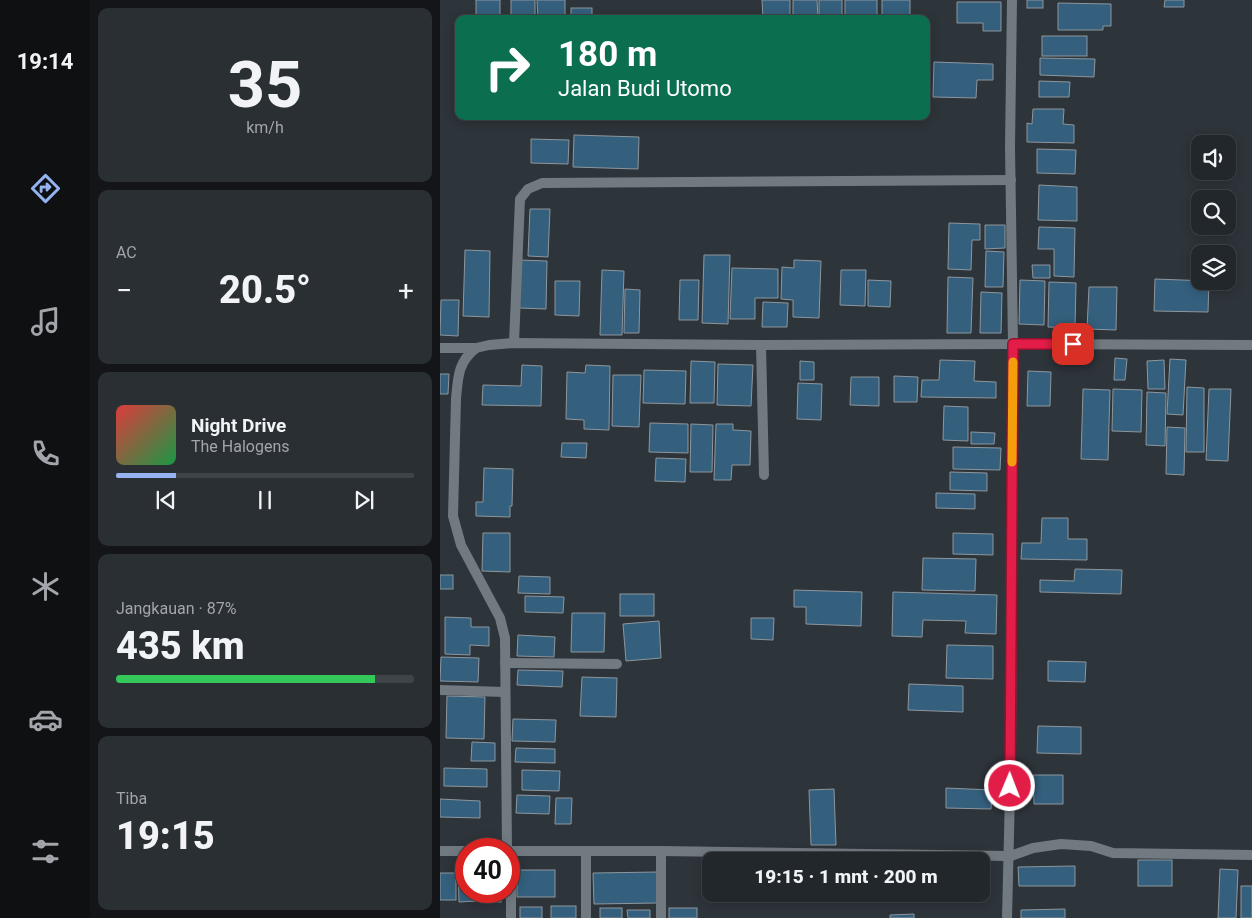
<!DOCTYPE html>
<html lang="id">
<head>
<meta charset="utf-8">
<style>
	body { margin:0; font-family:Roboto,sans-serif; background:#2a2f34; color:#f1f3f6; height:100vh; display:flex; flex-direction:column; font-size:19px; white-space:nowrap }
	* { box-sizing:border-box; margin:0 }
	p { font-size:16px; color:#a2a5a9 }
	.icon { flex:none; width:28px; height:28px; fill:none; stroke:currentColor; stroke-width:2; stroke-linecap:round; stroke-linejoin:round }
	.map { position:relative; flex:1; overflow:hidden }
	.panel { display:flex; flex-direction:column; gap:8px; padding:8px; background:#131518; width:350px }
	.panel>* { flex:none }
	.banner { position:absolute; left:15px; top:15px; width:475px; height:105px; border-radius:10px; box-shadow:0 2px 12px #0003,0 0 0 1px #3f4448; background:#0b6e4f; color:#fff; overflow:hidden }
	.controls { position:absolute; left:751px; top:135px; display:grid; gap:10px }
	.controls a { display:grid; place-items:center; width:45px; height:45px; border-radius:10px; background:#22272c; box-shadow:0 2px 12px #0003,0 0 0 1px #3f4448; font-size:25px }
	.speed { position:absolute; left:15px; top:838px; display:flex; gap:10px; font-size:25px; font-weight:700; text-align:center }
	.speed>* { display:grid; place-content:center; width:65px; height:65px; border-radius:50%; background:#22272c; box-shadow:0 2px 12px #0003,0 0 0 1px #3f4448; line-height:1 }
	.speed .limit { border:8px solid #d22; background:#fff; color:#111 }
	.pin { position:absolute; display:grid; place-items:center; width:42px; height:42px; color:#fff; margin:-21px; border-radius:10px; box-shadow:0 2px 8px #0006 }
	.me { position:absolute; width:55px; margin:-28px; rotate:1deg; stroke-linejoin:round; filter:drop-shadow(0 0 4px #0008) }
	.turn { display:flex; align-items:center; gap:18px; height:105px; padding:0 20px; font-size:22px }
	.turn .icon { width:65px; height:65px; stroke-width:2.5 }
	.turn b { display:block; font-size:35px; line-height:42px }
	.big { font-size:38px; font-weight:800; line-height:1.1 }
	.panel .tile { flex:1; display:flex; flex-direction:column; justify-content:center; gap:8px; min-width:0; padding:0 18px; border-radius:10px; background:#2a2f34 }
	.panel .dial { align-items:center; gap:0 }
	.dial b { font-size:65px; line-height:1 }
	.song { display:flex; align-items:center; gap:15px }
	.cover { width:60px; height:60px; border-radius:8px; background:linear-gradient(135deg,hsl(0 70% 55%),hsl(140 70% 35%)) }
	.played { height:5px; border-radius:2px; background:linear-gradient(90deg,#95b2f1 20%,#3f4448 20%) }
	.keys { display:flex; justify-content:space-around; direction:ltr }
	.heat { display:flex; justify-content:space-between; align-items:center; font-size:28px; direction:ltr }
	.charge { height:8px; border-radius:4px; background:linear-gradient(90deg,#34c759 87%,#3f4448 0) }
	.trip { position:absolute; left:262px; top:852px; width:288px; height:50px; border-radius:10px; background:#22272c; box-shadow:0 2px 12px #0003,0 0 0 1px #3f4448; font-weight:800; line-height:50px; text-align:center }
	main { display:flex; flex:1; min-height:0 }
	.tab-bar { display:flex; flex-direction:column; width:90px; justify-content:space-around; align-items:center; background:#0e1012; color:#a2a5a9 }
	.tab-bar .icon { width:35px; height:35px }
	.tab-bar .current { color:#95b2f1 }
	.tab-bar b { font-size:22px; color:#f1f3f6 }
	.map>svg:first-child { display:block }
</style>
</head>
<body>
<main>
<nav class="tab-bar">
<b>19:14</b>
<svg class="icon current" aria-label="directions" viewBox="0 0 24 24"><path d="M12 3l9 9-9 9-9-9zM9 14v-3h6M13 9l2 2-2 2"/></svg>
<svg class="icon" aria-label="music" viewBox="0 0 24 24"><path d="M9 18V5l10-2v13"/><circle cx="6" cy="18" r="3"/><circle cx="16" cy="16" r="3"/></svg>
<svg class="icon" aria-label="phone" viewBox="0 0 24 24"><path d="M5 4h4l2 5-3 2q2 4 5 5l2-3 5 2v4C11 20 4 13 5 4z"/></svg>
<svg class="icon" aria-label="climate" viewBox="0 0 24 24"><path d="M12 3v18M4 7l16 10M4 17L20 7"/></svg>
<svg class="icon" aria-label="car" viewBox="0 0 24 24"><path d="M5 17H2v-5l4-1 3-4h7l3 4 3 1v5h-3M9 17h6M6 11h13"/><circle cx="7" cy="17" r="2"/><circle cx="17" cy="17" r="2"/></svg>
<svg class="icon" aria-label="filters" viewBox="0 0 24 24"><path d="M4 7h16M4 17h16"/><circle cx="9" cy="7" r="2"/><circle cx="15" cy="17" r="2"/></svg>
</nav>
<section class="panel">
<div class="tile dial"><b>35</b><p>km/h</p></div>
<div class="tile"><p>AC</p>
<div class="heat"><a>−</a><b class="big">20.5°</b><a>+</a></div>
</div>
<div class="tile">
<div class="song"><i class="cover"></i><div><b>Night Drive</b><p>The Halogens</p></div></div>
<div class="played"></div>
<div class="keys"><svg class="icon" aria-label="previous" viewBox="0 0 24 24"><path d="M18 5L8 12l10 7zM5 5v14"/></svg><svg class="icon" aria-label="pause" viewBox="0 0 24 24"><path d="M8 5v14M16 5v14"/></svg><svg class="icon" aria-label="next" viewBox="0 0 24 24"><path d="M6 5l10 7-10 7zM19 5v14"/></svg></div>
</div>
<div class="tile"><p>Jangkauan · 87%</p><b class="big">435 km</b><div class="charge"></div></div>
<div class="tile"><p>Tiba</p><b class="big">19:15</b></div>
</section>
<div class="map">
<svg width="812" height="918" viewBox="0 0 812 918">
	<rect width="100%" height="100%" fill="#2d343a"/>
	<g fill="#34607d" stroke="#8e969d">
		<rect x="36" y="0" width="24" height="19"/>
		<rect x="71" y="0" width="24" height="19"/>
		<path d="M97,0H125V19H98Z"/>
		<path d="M322,0H350V19H323Z"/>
		<path d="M353,0H377L378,19H353Z"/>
		<rect x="379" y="0" width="23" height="19"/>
		<rect x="405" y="0" width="32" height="18"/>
		<rect x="442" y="0" width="28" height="19"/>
		<rect x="587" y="0" width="16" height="8"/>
		<path d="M725,0H744V7H724Z"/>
		<path d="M517,2H561V31H543V23H517Z"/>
		<path d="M618,3L671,4V26H663V30H618Z"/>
		<rect x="131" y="8" width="21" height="11"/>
		<rect x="602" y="36" width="45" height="20"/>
		<path d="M600,58L655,59L654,77L600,75Z"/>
		<path d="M494,62L553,64V80H537L536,98L493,97Z"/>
		<path d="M599,81L630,82L629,97H599Z"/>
		<path d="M593,109H624L623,124L634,125V143L587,142V123L592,124Z"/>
		<path d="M134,135L199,137L198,169L133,167Z"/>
		<path d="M91,139L129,140L128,164L91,163Z"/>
		<path d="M597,149L636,150L635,174L597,173Z"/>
		<path d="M599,185L637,187V221L598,220Z"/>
		<path d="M90,209H110L108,257L88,256Z"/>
		<path d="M509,223L540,224V240H532L531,270L508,269Z"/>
		<path d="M545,225H565V248L545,249Z"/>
		<path d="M599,227L635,228L634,277L614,276V249H598Z"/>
		<path d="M25,250L50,251L49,317L23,316Z"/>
		<path d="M546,251L564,252L563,287H545Z"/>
		<path d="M264,255H290L288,324L262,323Z"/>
		<path d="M80,260L107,261L106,309L79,308Z"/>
		<path d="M354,260L381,261L379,318L353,317V300L341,299L342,267L354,268Z"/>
		<path d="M592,265H610V278H593Z"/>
		<path d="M292,268L338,269V298H315V319H290Z"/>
		<path d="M162,270L184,271L182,335H160Z"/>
		<path d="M401,270H426L425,306L400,305Z"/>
		<path d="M508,277L533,278L531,333H507Z"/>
		<path d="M715,279L769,281L768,312L714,311Z"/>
		<path d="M240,280H259L258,320H239Z"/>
		<path d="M428,280L451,281L450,307L428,306Z"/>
		<path d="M580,280L605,281L604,325L579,324Z"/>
		<path d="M115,281H140L139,316L115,315Z"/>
		<path d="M609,282L636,283L635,328L608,327Z"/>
		<path d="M649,287H677L676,330L647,329Z"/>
		<path d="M185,289L200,290L199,333H184Z"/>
		<path d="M541,292L562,293L561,333H540Z"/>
		<path d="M1,300H19L18,336L0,335Z"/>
		<path d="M323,302L348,303L347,327H322Z"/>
		<path d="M675,358L687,359L685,380H674Z"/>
		<path d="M730,359L746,360L743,415L727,414Z"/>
		<path d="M500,360L535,361L534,381L556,382V398L481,397L482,380H499Z"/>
		<path d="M724,360L725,389H708L707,361Z"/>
		<path d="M251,361L275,362L274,403H250Z"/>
		<path d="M360,361L374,362V380H360Z"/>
		<path d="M278,364L313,365L311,406L277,405Z"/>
		<path d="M82,365L102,366L101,406L42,405L43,385L81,386Z"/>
		<path d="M146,365L170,366L169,430L144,429V420L126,419L127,372L145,373Z"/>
		<path d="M204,370L246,371L245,404L203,403Z"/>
		<path d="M588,371L611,372L610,406H587Z"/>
		<path d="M0,374H9L8,394H0Z"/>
		<path d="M173,375H201L199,427L172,426Z"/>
		<path d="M454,376L478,377L477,402H454Z"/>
		<path d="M411,377H439V406L410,405Z"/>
		<path d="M358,383L382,384L381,420L357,419Z"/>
		<path d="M747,387L764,388V452H746Z"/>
		<path d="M643,389L670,390L668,460L641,459Z"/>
		<path d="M673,389L702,390L701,432L672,431Z"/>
		<path d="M769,389H791L788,461L766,460Z"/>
		<path d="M707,392L726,393L725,446L706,445Z"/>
		<path d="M504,406L528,407V441L503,440Z"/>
		<path d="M210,423L248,424V453L209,452Z"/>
		<path d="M251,424L273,425L272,472H250Z"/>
		<path d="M276,424H293V430L311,431L310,465H292L291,480H274Z"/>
		<path d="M727,427L745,428L744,475L726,474Z"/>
		<path d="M531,432L555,433L554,444H531Z"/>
		<path d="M122,443H147L146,458L121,457Z"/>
		<path d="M513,447L561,448L560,470L513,469Z"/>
		<path d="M216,458L246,459L245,482L215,481Z"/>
		<path d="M44,468L73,469L72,506H70V517L36,516V502H43Z"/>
		<path d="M510,472L547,473V491L510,490Z"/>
		<path d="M496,493L535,494V509L496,508Z"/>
		<path d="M602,518H628V539H647V560L581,559L582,543H601Z"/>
		<path d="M43,533H70V572L42,571Z"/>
		<path d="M513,533L553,534V555L513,554Z"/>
		<path d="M483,558L536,559L535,591L482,590Z"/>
		<path d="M635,569L682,570L681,594L600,592V580L634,581Z"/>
		<rect x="0" y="575" width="13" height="14"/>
		<path d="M79,576L110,577V594L78,593Z"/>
		<path d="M354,590L422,592L421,626L366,624V607H354Z"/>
		<path d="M453,592L557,595L556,634L525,633L526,621L483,620L482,637L452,636Z"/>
		<rect x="180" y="594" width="34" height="22"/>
		<path d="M85,596L124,597L123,613L85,612Z"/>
		<path d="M132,613H165L164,652H131Z"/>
		<path d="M5,617L31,618V627H49V646L30,645V655L5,654Z"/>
		<path d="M311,618H334L333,640L311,639Z"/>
		<path d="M219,621L221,658L186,661L183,624Z"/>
		<path d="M78,635L115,637L114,657L77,656Z"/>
		<path d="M507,645L553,646V679L506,678Z"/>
		<path d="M1,657L39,658L38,682L0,681Z"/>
		<path d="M608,661L646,662L645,682L608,681Z"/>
		<path d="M78,670L123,671L122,687L77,685Z"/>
		<path d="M142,677L177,678L176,717L140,716Z"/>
		<path d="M469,684L523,686V712L468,710Z"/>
		<path d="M7,696L45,697L44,739L6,738Z"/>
		<path d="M73,719L116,720L115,742L72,741Z"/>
		<path d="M598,726L641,727V754L597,753Z"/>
		<path d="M32,742L55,743V761H31Z"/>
		<path d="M76,748L115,749V763L75,762Z"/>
		<path d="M4,768L47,769V787L4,786Z"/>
		<path d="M82,770L120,771L119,791L82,790Z"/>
		<path d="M593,775H623V804H594Z"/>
		<path d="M506,788L552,790L551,809L506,808Z"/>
		<path d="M394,789L396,845H371L369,790Z"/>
		<path d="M77,795L110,796L109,814L76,813Z"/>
		<path d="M116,798H132L131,824H115Z"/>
		<path d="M0,799L40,801V818L0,817Z"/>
		<rect x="698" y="860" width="34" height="26"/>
		<path d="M635,866V886H579L578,867Z"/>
		<path d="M780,869L798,870L796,918H778Z"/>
		<rect x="77" y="870" width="38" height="27"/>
		<path d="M18,872H26V891H38V901L19,902Z"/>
		<path d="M218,872V903L154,904L153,873Z"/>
		<rect x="0" y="873" width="16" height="27"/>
		<rect x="801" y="886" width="11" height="32"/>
		<rect x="41" y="891" width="20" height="11"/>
		<rect x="111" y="906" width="25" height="12"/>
		<rect x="80" y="907" width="22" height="11"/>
		<rect x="160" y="908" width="22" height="10"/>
		<rect x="229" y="908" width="28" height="10"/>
		<path d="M625,909V918H581V910Z"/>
		<path d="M187,910H210V918H188Z"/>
		<path d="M474,914V918H450V915Z"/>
	</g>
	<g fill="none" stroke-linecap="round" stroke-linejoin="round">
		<g stroke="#727a81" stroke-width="10">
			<path d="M74,343L80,199L88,189L102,183L571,180"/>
			<path d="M321,345L324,475"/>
			<path d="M0,348H36L49,345L74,343L321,345L573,344L570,147L572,0"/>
			<path d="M36,348C18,362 18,377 16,399L13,516L21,545L60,618L65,638L67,849"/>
			<path d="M65,663L177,664"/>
			<path d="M0,690L65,692"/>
			<path d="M0,851H26"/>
			<path d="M69,851H221L568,856"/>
			<path d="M221,851V918"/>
			<path d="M568,857L593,848L621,844L651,846L673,853L812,855"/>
			<path d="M71,918V851"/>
			<path d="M146,918V852"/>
		</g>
		<path stroke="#727a81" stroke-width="10" d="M567,918L571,751L573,344L812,345"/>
	</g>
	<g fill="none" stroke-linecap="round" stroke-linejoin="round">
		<g stroke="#92132f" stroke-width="12">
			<path id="route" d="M570,786L573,344H633"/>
		</g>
		<use href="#route" stroke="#e11d48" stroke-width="9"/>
		<path stroke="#f59e0b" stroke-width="9" d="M572,462L573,362"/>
	</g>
</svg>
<div class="controls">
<a><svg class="icon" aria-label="sound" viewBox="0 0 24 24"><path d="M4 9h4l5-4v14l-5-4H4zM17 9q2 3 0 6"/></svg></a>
<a><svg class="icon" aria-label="search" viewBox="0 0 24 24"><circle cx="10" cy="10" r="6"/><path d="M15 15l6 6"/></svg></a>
<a><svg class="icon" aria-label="layers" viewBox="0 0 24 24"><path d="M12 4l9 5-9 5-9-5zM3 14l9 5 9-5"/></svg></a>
</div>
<div class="speed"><div class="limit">40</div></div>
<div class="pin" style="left:633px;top:344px;background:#d93025"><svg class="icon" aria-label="arrive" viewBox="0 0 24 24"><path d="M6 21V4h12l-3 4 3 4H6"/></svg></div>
<svg class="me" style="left:570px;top:786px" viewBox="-20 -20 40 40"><circle r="17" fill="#e11d48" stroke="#fff" stroke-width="3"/><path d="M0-11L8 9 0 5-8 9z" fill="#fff"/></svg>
<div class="trip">19:15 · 1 mnt · 200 m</div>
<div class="banner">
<div class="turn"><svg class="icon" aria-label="right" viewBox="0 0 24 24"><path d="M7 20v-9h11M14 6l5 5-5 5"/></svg><div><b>180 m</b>Jalan Budi Utomo</div></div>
</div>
</div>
</main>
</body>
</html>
